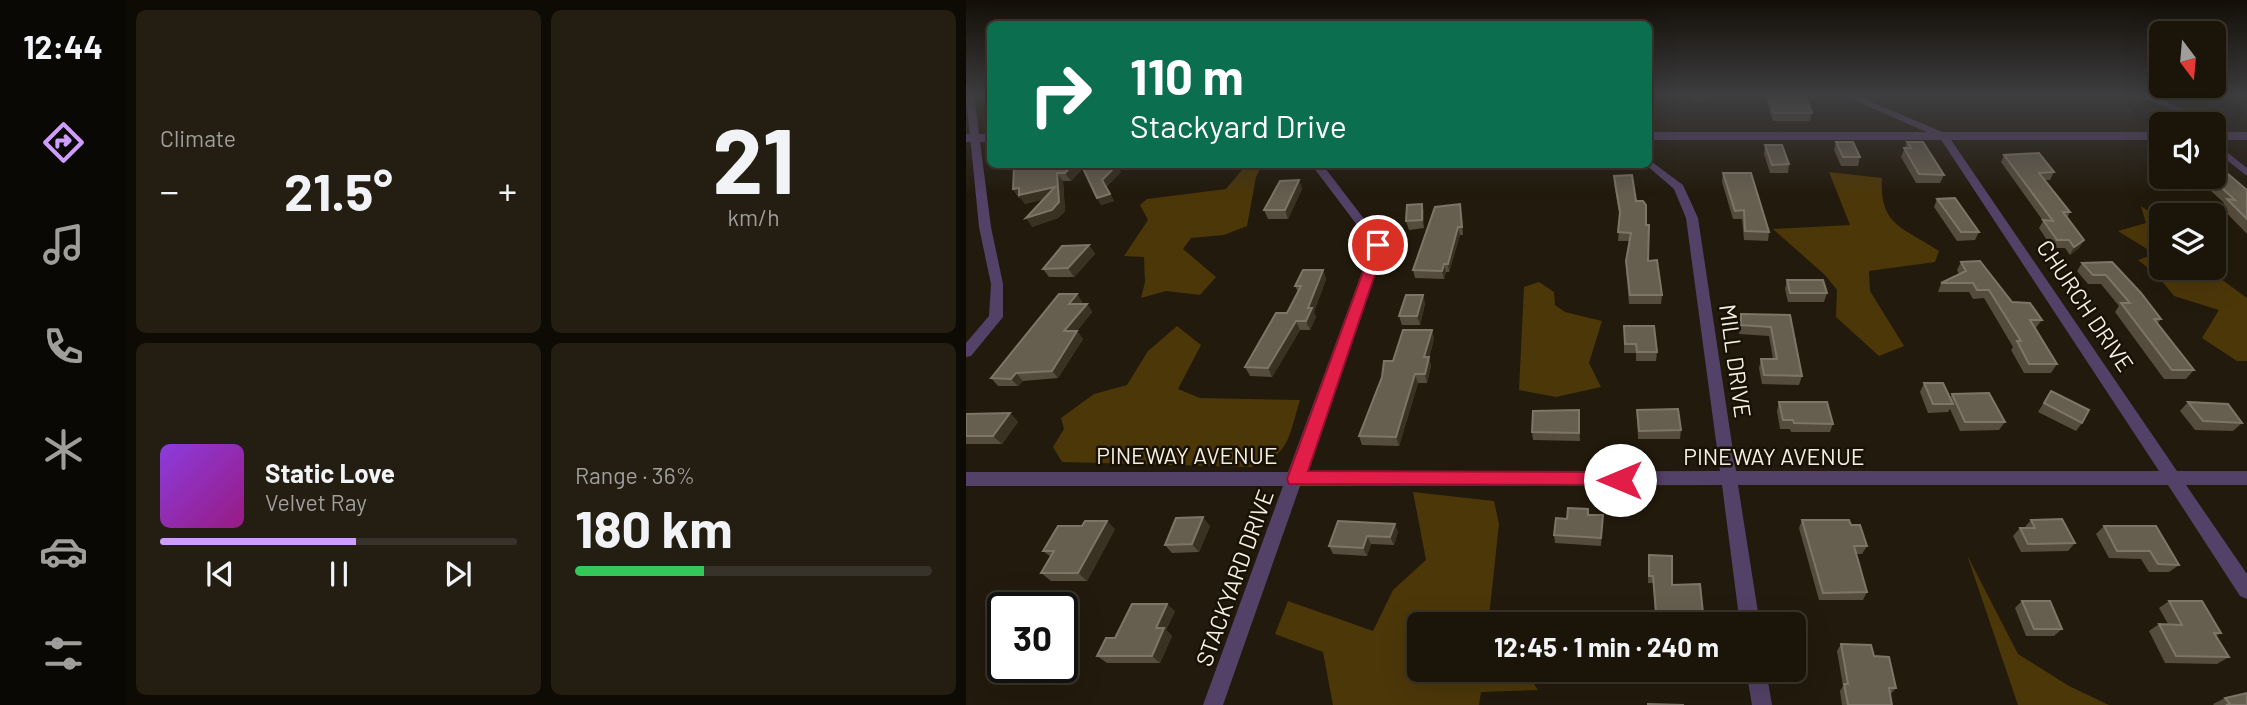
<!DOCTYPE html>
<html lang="en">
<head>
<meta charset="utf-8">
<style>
	body { margin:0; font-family:Barlow,sans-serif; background:#231d12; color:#f1f3f6; height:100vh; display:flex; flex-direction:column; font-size:26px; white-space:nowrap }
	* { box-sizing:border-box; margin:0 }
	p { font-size:23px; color:#9f9e9c }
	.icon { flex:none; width:38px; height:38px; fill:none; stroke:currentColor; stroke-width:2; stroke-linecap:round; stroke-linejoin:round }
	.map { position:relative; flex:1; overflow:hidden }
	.sheet { display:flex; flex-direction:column; gap:10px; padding:10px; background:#0e0b05; width:840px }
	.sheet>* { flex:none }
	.banner { position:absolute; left:21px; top:21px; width:665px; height:147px; border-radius:10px; box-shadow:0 7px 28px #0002,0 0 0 2px #38332a; background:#0b6e4f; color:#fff; overflow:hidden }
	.needle { width:46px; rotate:164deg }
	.fabs { position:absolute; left:1183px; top:21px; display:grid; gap:14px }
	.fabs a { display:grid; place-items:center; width:77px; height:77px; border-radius:10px; background:#1a1409; box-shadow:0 7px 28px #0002,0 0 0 2px #38332a; font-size:35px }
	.speed { position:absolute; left:21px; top:592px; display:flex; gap:14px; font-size:35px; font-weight:700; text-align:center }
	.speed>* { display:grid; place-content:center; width:91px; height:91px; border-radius:50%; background:#1a1409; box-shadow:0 7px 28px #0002,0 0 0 2px #38332a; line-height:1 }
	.speed .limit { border:4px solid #111; border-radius:10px; background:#fff; color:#111 }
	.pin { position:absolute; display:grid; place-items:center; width:60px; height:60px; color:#fff; margin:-30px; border:4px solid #fff; border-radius:50%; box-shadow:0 2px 7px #0007 }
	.me { position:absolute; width:77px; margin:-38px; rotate:270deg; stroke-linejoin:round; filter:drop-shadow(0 0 5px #0008) }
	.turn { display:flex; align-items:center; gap:24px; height:147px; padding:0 28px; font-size:32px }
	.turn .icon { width:91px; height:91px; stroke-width:2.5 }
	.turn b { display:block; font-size:49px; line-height:60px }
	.big { font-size:52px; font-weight:700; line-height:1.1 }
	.sheet .card { flex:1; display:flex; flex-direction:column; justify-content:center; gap:10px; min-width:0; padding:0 24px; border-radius:10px; background:#231d12 }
	.sheet .dial { align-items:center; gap:0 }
	.dial b { font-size:91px; line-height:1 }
	.song { display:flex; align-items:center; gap:21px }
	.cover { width:84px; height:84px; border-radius:10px; background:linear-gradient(135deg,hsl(270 70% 55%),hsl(310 70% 35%)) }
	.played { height:7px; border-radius:4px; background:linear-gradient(90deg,#cf9dff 55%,#38332a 55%) }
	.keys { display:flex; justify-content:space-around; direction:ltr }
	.heat { display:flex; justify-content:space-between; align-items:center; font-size:38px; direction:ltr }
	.charge { height:10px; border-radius:5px; background:linear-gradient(90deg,#34c759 36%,#38332a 0) }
	.sheet .tiles { flex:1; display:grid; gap:10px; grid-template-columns:repeat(2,1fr) }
	.trip { position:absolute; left:441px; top:612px; width:399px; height:70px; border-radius:10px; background:#1a1409; box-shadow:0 7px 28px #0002,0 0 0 2px #38332a; font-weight:700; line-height:70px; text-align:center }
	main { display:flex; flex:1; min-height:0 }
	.tabs { display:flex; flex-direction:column; width:126px; justify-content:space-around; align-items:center; background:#0a0804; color:#9f9e9c }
	.tabs .icon { width:49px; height:49px }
	.tabs .current { color:#cf9dff }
	.tabs b { font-size:32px; color:#f1f3f6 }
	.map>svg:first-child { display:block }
</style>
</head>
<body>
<main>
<nav class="tabs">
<b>12:44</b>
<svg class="icon current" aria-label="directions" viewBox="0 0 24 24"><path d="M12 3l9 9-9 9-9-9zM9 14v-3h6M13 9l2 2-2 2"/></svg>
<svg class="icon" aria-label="music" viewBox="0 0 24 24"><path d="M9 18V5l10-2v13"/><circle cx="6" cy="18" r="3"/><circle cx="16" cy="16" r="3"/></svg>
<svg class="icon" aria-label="phone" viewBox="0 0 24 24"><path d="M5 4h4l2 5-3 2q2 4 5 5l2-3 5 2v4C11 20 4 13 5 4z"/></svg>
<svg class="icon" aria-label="climate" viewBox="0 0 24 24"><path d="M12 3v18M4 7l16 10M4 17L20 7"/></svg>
<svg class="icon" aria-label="car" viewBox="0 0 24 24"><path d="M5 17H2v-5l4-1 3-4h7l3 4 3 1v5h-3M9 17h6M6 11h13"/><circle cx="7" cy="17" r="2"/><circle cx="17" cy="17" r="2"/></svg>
<svg class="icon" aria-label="filters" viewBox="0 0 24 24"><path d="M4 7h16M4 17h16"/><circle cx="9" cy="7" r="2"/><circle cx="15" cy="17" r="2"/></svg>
</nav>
<section class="sheet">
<div class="tiles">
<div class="card"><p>Climate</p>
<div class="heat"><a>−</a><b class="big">21.5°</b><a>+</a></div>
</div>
<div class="card dial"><b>21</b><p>km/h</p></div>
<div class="card">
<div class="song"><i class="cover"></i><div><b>Static Love</b><p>Velvet Ray</p></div></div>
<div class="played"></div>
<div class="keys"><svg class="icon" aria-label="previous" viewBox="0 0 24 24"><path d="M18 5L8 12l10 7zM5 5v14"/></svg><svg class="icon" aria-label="pause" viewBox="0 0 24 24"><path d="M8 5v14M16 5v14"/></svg><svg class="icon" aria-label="next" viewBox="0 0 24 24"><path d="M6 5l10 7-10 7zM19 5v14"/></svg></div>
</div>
<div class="card"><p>Range · 36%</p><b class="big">180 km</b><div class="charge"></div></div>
</div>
</section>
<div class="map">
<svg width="1281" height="705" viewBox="0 0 1281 705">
	<rect width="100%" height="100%" fill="#221a0c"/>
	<g fill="#4c3709">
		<path d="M280,165H296L290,177L281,226L258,235L225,238L217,249L250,277L234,295L200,291L175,298L179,282L178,257L158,256L182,220L174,205L181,199L260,189Z"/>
		<path d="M863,172L916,178C913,226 937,227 973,251L969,262L903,271L904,291L938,346L913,356L870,317L871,290L859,275L807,229L884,225Z"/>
		<path d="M1175,206L1195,220V268H1248V249L1260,261L1248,265L1255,279L1281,298V361H1271L1236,338L1253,310L1208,296L1191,275L1172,260L1189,254L1152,231L1180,223Z"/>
		<path d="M573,282L588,292L589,305L599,312L636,321L623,363L635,387L590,397L553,390L558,287Z"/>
		<path d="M211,326L235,345L212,389L234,398L334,400C323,435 324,457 285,467L96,462L87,447L98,429L95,418L128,394L161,385L182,351Z"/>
		<path d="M447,492L528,501L533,524L523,617L528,625H453V670H559L572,690L515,692L513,705H367L357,652L309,634L322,601L407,631L427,590L460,560Z"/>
		<path d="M1001,555L1052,654L1103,686L1143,705H1052Z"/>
	</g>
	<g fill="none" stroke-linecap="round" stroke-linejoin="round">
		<g fill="#544167" fill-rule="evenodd">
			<path d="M0,95H8L25,227L37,284V317L5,356L0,357V343L23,316L25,284L13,227Z"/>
			<path d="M877,95H889L981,134L1211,471H1281V485H1220L1281,574V599L1274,596L1202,485H772L794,625H774L756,485L334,486L257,705H237L317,486H0V472H322L406,245L345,164H356L418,245L339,472L754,471L720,218L708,189L679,164H682V159L717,185L732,218L770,471H1193L974,138Z"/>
			<path d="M1170,95H1183L1242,119L1234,121Z"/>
			<path d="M1248,142L1281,168V176L1248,150Z"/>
			<path d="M780,670H800L806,705H786Z"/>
		</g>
		<g fill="#544167" fill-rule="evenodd">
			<rect x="682" y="132" width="513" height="8"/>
			<rect x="1248" y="132" width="33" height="8"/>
			<rect x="0" y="134" width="24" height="8"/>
		</g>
	</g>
	<g fill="#554c3d">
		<path d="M799,95H839L846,113L844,121H807Z"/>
		<path d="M870,142L894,157L892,166H875L868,150Z"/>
		<path d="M941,142L978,175L974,183H950L935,157Z"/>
		<path d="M799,145L823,164L822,173H804L798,154Z"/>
		<path d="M1038,155L1088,172L1084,180H1079L1104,212L1101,218L1118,240L1113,248L1104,255L1099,248H1086L1073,228L1077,221L1035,162Z"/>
		<path d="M128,164L155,172L140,187L148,201L135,205L117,168L105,181H97L99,211L92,218L66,227L77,199L59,204L55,197L53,198L47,189L48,167Z"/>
		<path d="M609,164H628V168H610Z"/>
		<path d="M757,173L803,232L802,241L778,240L776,219H767L756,182Z"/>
		<path d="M648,176L696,295L695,304H663L660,270L664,241H652L654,218L648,184Z"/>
		<path d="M1230,177H1248L1281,190V234L1255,207L1258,203Z"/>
		<path d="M333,180L336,189L322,219H302L298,210Z"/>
		<path d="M971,199L1013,232L1009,240L991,241L968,207Z"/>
		<path d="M456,204L458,212V228L443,230L440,221Z"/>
		<path d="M494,204L497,235H494L483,272H480L478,279L449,278L447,270Z"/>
		<path d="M123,245L129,254L108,277H83L77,269Z"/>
		<path d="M995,262L1046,302L1076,320L1069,329L1091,364L1085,373H1058L1045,350L1047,347L1018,298L1007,299L1003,292H972L975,283L993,274L991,270Z"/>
		<path d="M1146,262L1195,319L1191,324L1228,370L1220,379H1198L1149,312L1153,306L1135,284H1122L1111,271L1116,263Z"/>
		<path d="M357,270L360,279L348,312L350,317L344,330H334L306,377L284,376L279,367L321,313L332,292L329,286Z"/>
		<path d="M821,280L861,293L858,302H822L819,289Z"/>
		<path d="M111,294L116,302L115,304H121L126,312L111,331L117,339L92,378L57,381L52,386H32L25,378Z"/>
		<path d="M457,295L459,304L454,325H436L433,316Z"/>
		<path d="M775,314L824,315L836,376L833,385L796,384L793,368L795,359H807L803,336L773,334Z"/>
		<path d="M658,326L691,352L690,361H670V353H658Z"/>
		<path d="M466,330L468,339L463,358L465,366L461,383H452L433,446L396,445L393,436L427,361Z"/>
		<path d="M958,383L984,398L986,394L1039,422L1033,430L994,431L984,409L982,412L962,413L954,392Z"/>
		<path d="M1085,391L1116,423L1110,431L1072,412Z"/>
		<path d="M813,402L867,424L864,432H825L824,429H814L811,411Z"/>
		<path d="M1222,402L1276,423L1267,431L1229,430L1214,411Z"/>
		<path d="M613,410L614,441L567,440L566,432Z"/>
		<path d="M671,410L715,430L714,439H672Z"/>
		<path d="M44,413L52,422L36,444H0V414Z"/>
		<path d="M622,515H637L635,546L589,543L588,535L601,519Z"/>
		<path d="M836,520L885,525L901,546L896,554H890L901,592L897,600H853L833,528Z"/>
		<path d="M1065,520L1109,543L1102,551L1055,552L1047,536L1054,528H1058Z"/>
		<path d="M372,521L432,532L428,545L405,544L401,556L367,554L363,546Z"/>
		<path d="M244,526L233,552L206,553L199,545Z"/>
		<path d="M1138,526L1213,565L1203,572H1183L1175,559L1143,558L1130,534Z"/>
		<path d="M149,529L121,581H85L75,573L85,557L77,551Z"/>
		<path d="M683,555L706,585L737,613L736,619H730L731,625H690L687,583H682Z"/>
		<path d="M1056,601L1096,629L1088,636H1060L1049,608Z"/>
		<path d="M1203,601L1255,633L1250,636L1263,657L1251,664L1199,663L1183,631L1193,624H1202L1193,608Z"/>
		<path d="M209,611L200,630L206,636L194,663H141L131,656L149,638Z"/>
		<path d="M875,644L908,656L930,688L924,695L926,705H876L874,691L877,686L871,651Z"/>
		<path d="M1259,698L1281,705H1248L1247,704Z"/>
	</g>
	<g fill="#393122">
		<path d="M734,95H753L726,105V98Z"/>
		<path d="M107,164H120L105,181L99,173Z"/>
		<path d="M151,165L155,172L140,187L148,201L135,205L131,198L136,180Z"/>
		<path d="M91,173L97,181L99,211L92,218L66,227L60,218L93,196L59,204L47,189Z"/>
		<path d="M333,180L336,189L322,219L319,210Z"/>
		<path d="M456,204L458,212V228L456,220Z"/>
		<path d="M492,227L494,235L483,272L482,264Z"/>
		<path d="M1118,240L1113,248L1104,255L1108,247Z"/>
		<path d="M123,245L129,254L108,277L102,268Z"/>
		<path d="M478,264L480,272L478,279L476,271Z"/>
		<path d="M357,270L360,279L348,312L350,317L344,330L340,321L342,308Z"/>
		<path d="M111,294L116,302L109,311L103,304Z"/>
		<path d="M457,295L459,304L454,325L451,316Z"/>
		<path d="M121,304L126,312L111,331L117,339L92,378L86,371L98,331Z"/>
		<path d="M330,321L334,330L306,377L302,368Z"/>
		<path d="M466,330L468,339L463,358L465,366L461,383L459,374L458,357Z"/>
		<path d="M50,373L57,381L52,386L45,379Z"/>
		<path d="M449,374L452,383L433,446L430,437Z"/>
		<path d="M44,413L52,422L36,444L27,436Z"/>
		<path d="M237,517L244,526L233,552L226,544Z"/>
		<path d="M141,521L149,529L121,581L112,573Z"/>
		<path d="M429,524L432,532L428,545L424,537Z"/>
		<path d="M401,536L405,544L401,556L397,548Z"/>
		<path d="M201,604L209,611L200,630L206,636L194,663L186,656L190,628Z"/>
	</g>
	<g fill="#665e4f" stroke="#7d7567" stroke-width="2">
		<path d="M802,95H839L846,113H808Z"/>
		<path d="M870,142H887L894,157H877Z"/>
		<path d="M941,142H957L978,175L953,174L938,148H945Z"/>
		<path d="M799,145H816L823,164L806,165Z"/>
		<path d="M1073,153L1088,172L1073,173L1104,212H1097L1118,240L1108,247L1103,240H1091L1077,220L1087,221L1038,155Z"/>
		<path d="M1248,162L1281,190V219L1261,199L1269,200L1244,177H1248Z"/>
		<path d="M50,164H107L99,173H91L93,202L86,210L60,218L89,187L53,195V188L47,189L48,167Z"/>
		<path d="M115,164L151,165L136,180L144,194L131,198Z"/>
		<path d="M757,173H785L803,232L779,231L778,210L769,211Z"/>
		<path d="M666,175L670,201H677L680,205V225H683L682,261L691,260L696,295H664L660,261L665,233L652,232L654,212L648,176Z"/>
		<path d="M333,180L319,210H298L314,181Z"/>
		<path d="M989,198L1013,232H995L971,199Z"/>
		<path d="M456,204V220L440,221L441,205Z"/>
		<path d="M494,204L496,227H492L482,264H478L476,271L447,270L469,207Z"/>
		<path d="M123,245L102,268L77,269L96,246Z"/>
		<path d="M1014,261L1046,302L1064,303L1076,320H1064L1091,364H1063L1051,341H1055L1023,290H1011L1007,283H975L1000,271L995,262Z"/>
		<path d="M1146,262L1175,293L1195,319H1188L1228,370H1206L1155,303H1164L1140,275H1127L1116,263Z"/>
		<path d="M337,270H357L342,308H346L340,321H330L302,368L279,367L310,313H321L335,286H329Z"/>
		<path d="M821,280H857L861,293H824Z"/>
		<path d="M93,294H111L103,304H121L98,331H111L86,371L50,373L45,379L25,378Z"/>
		<path d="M440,295H457L451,316H433Z"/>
		<path d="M775,314L824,315L836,376L798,375L795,359H811L805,327L775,325Z"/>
		<path d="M658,326H688L691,352H671L670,344H659Z"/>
		<path d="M437,330H466L458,357H463L459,374H449L430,437L393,436L416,377L418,361H427Z"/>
		<path d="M958,383H977L987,404H967Z"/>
		<path d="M1085,391L1123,410L1116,423L1078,403Z"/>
		<path d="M1023,393L1039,422H999L986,394Z"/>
		<path d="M813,402H861L867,424L828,423L827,420H817Z"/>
		<path d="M1222,402L1262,404L1276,423L1237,421Z"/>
		<path d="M712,409L715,430L673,431L671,410Z"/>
		<path d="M613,410V433L566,432L567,411Z"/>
		<path d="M44,413L27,436H0V414Z"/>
		<path d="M602,508L622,509V515H637L635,538L588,535L590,518L601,519Z"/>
		<path d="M237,517L226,544L199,545L210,518Z"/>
		<path d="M1096,519L1109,543L1062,544L1054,528H1069L1065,520Z"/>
		<path d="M836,520H883L885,525H894L901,546H888L901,592L857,593Z"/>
		<path d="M119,521H141L112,573H75L88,551H77L92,526H116Z"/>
		<path d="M372,521L429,524L424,537L401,536L397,548L363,546Z"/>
		<path d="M1138,526H1190L1213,565L1192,564L1184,551H1151Z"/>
		<path d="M683,555L706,556V585L734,584L737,613H730L731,625H691L687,576H683Z"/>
		<path d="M1056,601H1084L1096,629H1068Z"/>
		<path d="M1203,601H1236L1255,633H1248L1263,657L1210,656L1193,624L1216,625Z"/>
		<path d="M166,604H201L190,628H198L186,656H131L140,638H149Z"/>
		<path d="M875,644L905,645L908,656L923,657L930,688H923L926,705H882L878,684H882Z"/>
		<path d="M1281,693V705H1260L1264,704L1259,698Z"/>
		<path d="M682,704L718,705H682Z"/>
	</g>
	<linearGradient id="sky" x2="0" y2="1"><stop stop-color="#130e07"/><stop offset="0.49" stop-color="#3e3e40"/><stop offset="1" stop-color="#3e3e40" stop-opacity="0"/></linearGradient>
	<rect width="1281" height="194" fill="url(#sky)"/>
	<path fill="#e11d48" stroke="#92132f" stroke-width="2" d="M408,242L419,245L342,471L654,472L661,474L663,480L661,485L323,484L321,479Z"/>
	<g text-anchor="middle" stroke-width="5" stroke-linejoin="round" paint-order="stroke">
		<g font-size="23" fill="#f5f0e6" stroke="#191104">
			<text transform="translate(1119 306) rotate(56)" y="8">CHURCH DRIVE</text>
			<text transform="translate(769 361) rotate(82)" y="8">MILL DRIVE</text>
			<text x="221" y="464">PINEWAY AVENUE</text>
			<text x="808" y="465">PINEWAY AVENUE</text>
			<text transform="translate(269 578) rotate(-70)" y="8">STACKYARD DRIVE</text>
		</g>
	</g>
</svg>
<div class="fabs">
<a><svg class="needle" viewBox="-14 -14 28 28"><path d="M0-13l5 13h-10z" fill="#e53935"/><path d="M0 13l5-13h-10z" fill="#9f9e9c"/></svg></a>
<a><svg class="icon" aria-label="sound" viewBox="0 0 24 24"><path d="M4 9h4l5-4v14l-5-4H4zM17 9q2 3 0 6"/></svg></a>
<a><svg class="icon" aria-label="layers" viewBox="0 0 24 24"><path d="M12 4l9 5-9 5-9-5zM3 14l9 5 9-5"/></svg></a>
</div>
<div class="speed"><div class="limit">30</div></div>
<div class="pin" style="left:412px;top:245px;background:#d93025"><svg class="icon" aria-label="arrive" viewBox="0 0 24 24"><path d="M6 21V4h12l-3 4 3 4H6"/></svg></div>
<svg class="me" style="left:654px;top:480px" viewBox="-20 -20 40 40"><circle r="19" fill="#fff"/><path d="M0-13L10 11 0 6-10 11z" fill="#e11d48"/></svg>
<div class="trip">12:45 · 1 min · 240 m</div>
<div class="banner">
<div class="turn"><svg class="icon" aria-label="right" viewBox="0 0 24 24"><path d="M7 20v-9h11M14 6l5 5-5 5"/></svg><div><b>110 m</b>Stackyard Drive</div></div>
</div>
</div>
</main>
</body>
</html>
